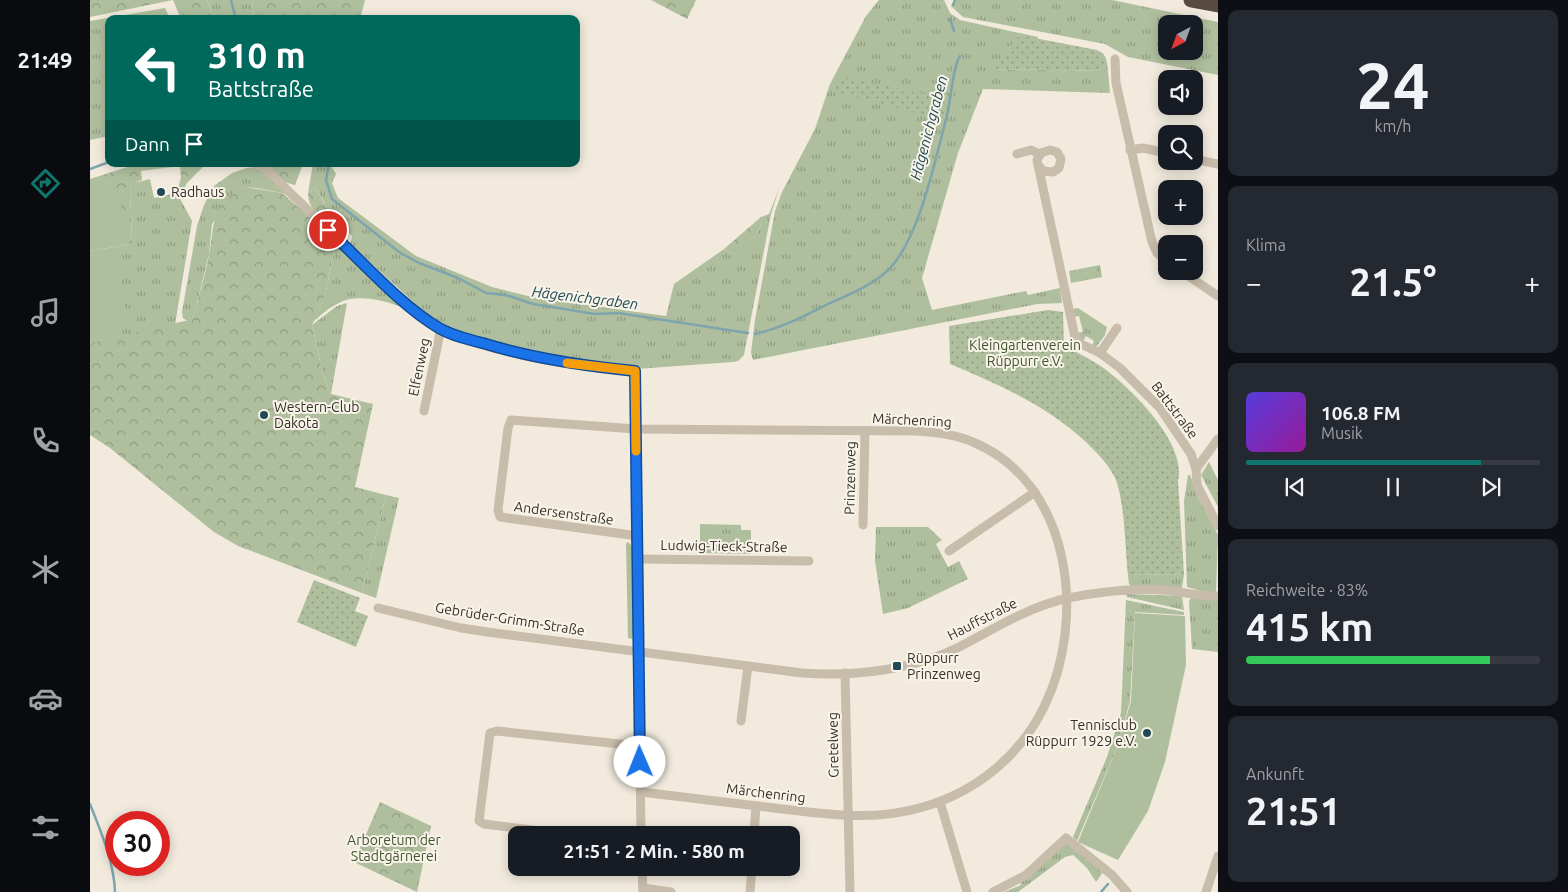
<!DOCTYPE html>
<html lang="de">
<head>
<meta charset="utf-8">
<style>
	body { margin:0; font-family:Ubuntu,sans-serif; background:#242831; color:#f1f3f6; height:100vh; display:flex; flex-direction:column; font-size:19px; white-space:nowrap }
	* { box-sizing:border-box; margin:0 }
	p { font-size:16px; color:#9ea1a6 }
	.icon { flex:none; width:28px; height:28px; fill:none; stroke:currentColor; stroke-width:2; stroke-linecap:round; stroke-linejoin:round }
	.map { position:relative; flex:1; overflow:hidden }
	.side { display:flex; flex-direction:column; gap:10px; padding:10px; background:#0d0f14; width:350px }
	.side>* { flex:none }
	.hud { position:absolute; left:15px; top:15px; width:475px; height:152px; border-radius:10px; box-shadow:0 2px 12px #0003; background:#00695c; color:#fff; overflow:hidden }
	.needle { width:32px; rotate:221deg }
	.controls { position:absolute; left:1068px; top:15px; display:grid; gap:10px }
	.controls a { display:grid; place-items:center; width:45px; height:45px; border-radius:10px; background:#171b24; box-shadow:0 2px 12px #0003; font-size:25px }
	.speed { position:absolute; left:15px; top:811px; display:flex; gap:10px; font-size:25px; font-weight:700; text-align:center }
	.speed>* { display:grid; place-content:center; width:65px; height:65px; border-radius:50%; background:#171b24; box-shadow:0 2px 12px #0003; line-height:1 }
	.speed .limit { border:8px solid #d22; background:#fff; color:#111 }
	.pin { position:absolute; display:grid; place-items:center; width:42px; height:42px; color:#fff; margin:-21px; border:2px solid #fff; border-radius:50%; box-shadow:0 1px 5px #0007 }
	.me { position:absolute; width:55px; margin:-28px; rotate:359deg; stroke-linejoin:round; filter:drop-shadow(0 0 4px #0008) }
	.turn { display:flex; align-items:center; gap:18px; height:105px; padding:0 20px; font-size:22px }
	.turn .icon { width:65px; height:65px; stroke-width:2.5 }
	.turn b { display:block; font-size:35px; line-height:42px }
	.then { display:flex; align-items:center; height:48px; padding:0 20px; background:#0003; gap:10px; font-size:19px }
	.big { font-size:38px; font-weight:700; line-height:1.1 }
	.side .card { flex:1; display:flex; flex-direction:column; justify-content:center; gap:8px; min-width:0; padding:0 18px; border-radius:10px; background:#242831 }
	.side .dial { align-items:center; gap:0 }
	.dial b { font-size:65px; line-height:1 }
	.song { display:flex; align-items:center; gap:15px }
	.cover { width:60px; height:60px; border-radius:8px; background:linear-gradient(135deg,hsl(250 70% 55%),hsl(300 70% 35%)) }
	.played { height:5px; border-radius:2px; background:linear-gradient(90deg,#0f766e 80%,#363941 80%) }
	.keys { display:flex; justify-content:space-around; direction:ltr }
	.heat { display:flex; justify-content:space-between; align-items:center; font-size:28px; direction:ltr }
	.charge { height:8px; border-radius:4px; background:linear-gradient(90deg,#34c759 83%,#363941 0) }
	.trip { position:absolute; left:418px; top:826px; width:292px; height:50px; border-radius:10px; background:#171b24; box-shadow:0 2px 12px #0003; font-weight:700; line-height:50px; text-align:center }
	main { display:flex; flex:1; min-height:0 }
	.tab-bar { display:flex; flex-direction:column; width:90px; justify-content:space-around; align-items:center; background:#090b0e; color:#9ea1a6 }
	.tab-bar .icon { width:35px; height:35px }
	.tab-bar .selected { color:#0f766e }
	.tab-bar b { font-size:22px; color:#f1f3f6 }
	.map>svg:first-child { display:block }
</style>
</head>
<body>
<main>
<nav class="tab-bar">
<b>21:49</b>
<svg class="icon selected" aria-label="directions" viewBox="0 0 24 24"><path d="M12 3l9 9-9 9-9-9zM9 14v-3h6M13 9l2 2-2 2"/></svg>
<svg class="icon" aria-label="music" viewBox="0 0 24 24"><path d="M9 18V5l10-2v13"/><circle cx="6" cy="18" r="3"/><circle cx="16" cy="16" r="3"/></svg>
<svg class="icon" aria-label="phone" viewBox="0 0 24 24"><path d="M5 4h4l2 5-3 2q2 4 5 5l2-3 5 2v4C11 20 4 13 5 4z"/></svg>
<svg class="icon" aria-label="climate" viewBox="0 0 24 24"><path d="M12 3v18M4 7l16 10M4 17L20 7"/></svg>
<svg class="icon" aria-label="car" viewBox="0 0 24 24"><path d="M5 17H2v-5l4-1 3-4h7l3 4 3 1v5h-3M9 17h6M6 11h13"/><circle cx="7" cy="17" r="2"/><circle cx="17" cy="17" r="2"/></svg>
<svg class="icon" aria-label="filters" viewBox="0 0 24 24"><path d="M4 7h16M4 17h16"/><circle cx="9" cy="7" r="2"/><circle cx="15" cy="17" r="2"/></svg>
</nav>
<div class="map">
<svg width="1128" height="892" viewBox="0 0 1128 892">
	<defs>
		<pattern id="grass-tufts" width="24" height="20" patternUnits="userSpaceOnUse" patternTransform="scale(1.25)"><rect width="24" height="20" fill="#afbf9e"/><path d="M3 7l-1-3M5 7V3M7 7l1-3M15 17l-1-3M17 17v-4M19 17l1-3" fill="none" stroke="#8f9c81"/></pattern>
		<pattern id="forest-crowns" width="20" height="18" patternUnits="userSpaceOnUse" patternTransform="scale(1.25)"><rect width="20" height="18" fill="#afbf9e"/><path d="M2 6a3 3 0 1 1 6 0M12 15a3 3 0 1 1 6 0" fill="none" stroke="#8f9c81"/></pattern>
		<pattern id="garden-dots" width="8" height="8" patternUnits="userSpaceOnUse" patternTransform="scale(1.25)"><rect width="8" height="8" fill="#afbf9e"/><path d="M2 2h.1M6 6h.1" fill="none" stroke="#8f9c81" stroke-width="1.8" stroke-linecap="round"/></pattern>
	</defs>
	<rect width="100%" height="100%" fill="#f1eadd"/>
	<g fill="url(#grass-tufts)" fill-rule="evenodd">
		<path d="M117,0H162L164,19H124Z"/>
		<path d="M789,0H854L860,13L870,20L948,37L947,39L929,35L904,69L1018,71L1020,93L893,89L868,153L832,278L842,310L936,291L938,295L970,288L972,303L947,304L663,360L661,353L665,320L685,211L692,192L725,129L740,84L776,16Z"/>
		<path d="M864,0H1022L1128,22V75L1038,57L1015,44L873,17L861,6ZM1076,24H1104V51H1076Z"/>
		<path d="M75,8L80,19H19V136L0,140V21Z"/>
		<path d="M223,164H240L246,174L242,183L248,198L326,256L402,287L446,298L576,316L584,284L634,249L643,254C654,245 674,234 671,217L679,214L689,189L681,214L654,355L648,361L643,362L546,369L455,355L380,335L352,323L331,309L260,244L262,236L252,227L242,228L237,224L235,203L225,188L218,193Z"/>
		<path d="M157,168C175,166 186,184 198,196L192,193L166,188L155,187L147,191L122,224L119,254L103,319L99,322L93,318L92,312L107,226L114,205L124,186L142,173Z"/>
		<path d="M60,179L64,198L87,193L102,221L85,325L0,343V251L42,244L40,184Z"/>
		<path d="M246,240L314,308C296,301 267,293 249,303C239,307 231,315 223,322L235,296Z"/>
		<path d="M1010,265L1012,277L981,283L979,271Z"/>
		<path d="M257,303L241,394L233,374L222,325L247,306Z"/>
		<path d="M988,308L1017,327L1015,335L1007,346H1002L1004,341L996,336L993,341L987,333L993,332L989,316L983,317L982,309Z"/>
		<path d="M1119,462L1128,480V507L1111,475Z"/>
		<path d="M1098,475H1100L1109,499L1128,535L1126,592H1115L1097,587L1094,501Z"/>
		<path d="M296,495L309,498L286,598L272,593Z"/>
		<path d="M610,524L651,525V530H661V554L610,553Z"/>
		<path d="M786,527H838L852,540L846,544L858,567L869,561L878,579L818,608L793,614L785,561Z"/>
		<path d="M538,542L543,547V639L538,638L536,544Z"/>
		<path d="M1094,574L1092,588L1041,586L1039,584L1038,575Z"/>
		<path d="M1036,594L1092,596L1094,610L1037,597Z"/>
		<path d="M1102,597L1128,599V652L1102,649L1099,601Z"/>
		<path d="M1036,600L1094,612V615L1045,612L1040,701L1028,745L987,841L983,837L1017,757L1031,713Z"/>
		<path d="M974,843H977L1013,872L1006,882L997,868L983,855L975,857L928,892H914L931,885L930,881Z"/>
	</g>
	<g fill="url(#forest-crowns)">
		<path d="M0,0H117L124,19H91L83,0L0,17Z"/>
		<path d="M162,0H275L270,19H164Z"/>
		<path d="M561,0H606L597,19Z"/>
		<path d="M47,164H116L97,183L90,196L87,193L91,177L90,166L51,171L52,180L40,185L42,244L0,251V179Z"/>
		<path d="M175,164H213L205,185L194,182Z"/>
		<path d="M155,187L192,193L246,240L235,296L222,325L233,374L241,394L283,404L265,487L296,495L272,593L148,546L124,532L20,448L0,435V343L103,319C108,298 115,276 119,255C125,225 120,201 155,187Z"/>
		<path d="M225,188L240,212L237,224C227,214 218,207 218,193Z"/>
		<path d="M671,217C674,233 655,246 643,254L634,249Z"/>
		<path d="M290,802L341,826L327,892L264,862Z"/>
	</g>
	<g fill="url(#garden-dots)">
		<path d="M929,35L1007,50C1017,54 1017,61 1018,71L903,69Z"/>
		<path d="M750,76L859,99L855,121L744,91Z"/>
		<path d="M958,310L973,312L974,345C989,354 1007,362 1020,373C1046,394 1097,445 1088,481L1094,574L1038,575C1035,548 1035,505 1026,480C1020,466 1009,455 998,444C958,406 910,385 860,364L859,326Z"/>
		<path d="M224,580L270,598L265,611L278,616L266,647L207,622Z"/>
	</g>
	<g fill="#afbf9e">
		<path d="M24,176L39,243L0,249V180Z"/>
		<path d="M23,248L40,328L0,336V253Z"/>
		<path d="M1045,613L1095,616L1096,665L1075,762L1058,811L1028,860L988,842L1028,745L1041,701Z"/>
	</g>
	<g fill="none" stroke-linecap="round" stroke-linejoin="round">
		<g stroke="#7ea4ac" stroke-width="2.5">
			<path d="M141,0L146,19"/>
			<path d="M863,5L865,0"/>
			<path d="M860,19L864,31"/>
			<path d="M239,164L236,180L242,199L309,252L329,263L368,278L396,293L416,295L443,304L505,314L528,313L658,333"/>
			<path d="M0,169L19,162"/>
			<path d="M665,334C692,328 714,316 738,304C758,295 778,287 795,273C828,245 845,161 856,119C861,103 862,68 870,56"/>
			<path d="M0,804C11,832 24,862 25,892"/>
			<path d="M1011,892L1018,884"/>
		</g>
		<g stroke="#c8bcaa" stroke-width="9">
			<path d="M1025,59L1026,83L1062,242L1067,253L1076,261"/>
			<path d="M1040,150L1053,148L1076,153"/>
			<path d="M927,154L941,150L950,154"/>
			<path d="M1104,159L1128,164"/>
			<path d="M164,164L175,168C210,203 246,237 282,271C304,291 325,317 352,329C411,357 481,365 545,371L551,835"/>
			<path d="M948,165L953,171L963,172L969,168L971,159L967,152L960,150L951,153L947,160L948,165L985,337L991,344L1010,353L1030,368L1070,408L1101,454L1106,469L1107,485L1128,526"/>
			<path d="M1091,271L1128,296"/>
			<path d="M1010,353L1027,328"/>
			<path d="M334,411L351,328"/>
			<path d="M1106,469L1128,439"/>
			<path d="M773,525L775,431"/>
			<path d="M548,536L410,517L408,510L418,428L421,420L546,429L827,431C847,433 865,434 883,442C982,483 997,620 954,707C930,756 886,792 833,807C783,822 734,814 684,808C639,803 595,797 551,792"/>
			<path d="M859,551L945,492"/>
			<path d="M548,559L719,561"/>
			<path d="M288,608L371,628L397,632L712,673C763,677 824,670 871,646C906,628 938,607 978,598C1008,592 1041,588 1072,590C1090,591 1109,597 1128,596"/>
			<path d="M755,673L760,892"/>
			<path d="M651,721L658,666"/>
			<path d="M850,802L877,892"/>
			<path d="M483,835L394,824L389,821L400,733L407,731L549,746"/>
			<path d="M664,835L666,806"/>
			<path d="M552,868L553,892"/>
			<path d="M553,888L581,892"/>
			<path d="M660,892L662,868"/>
			<path d="M903,892L936,875L976,838L1022,875L1037,892"/>
			<path d="M1116,892L1128,856"/>
		</g>
		<path stroke="#564a41" stroke-width="15" d="M1101,0L1128,5"/>
	</g>
	<g fill="none" stroke-linecap="round" stroke-linejoin="round">
		<g stroke="#114b97" stroke-width="12">
			<path id="route" d="M238,230C272,261 311,306 349,328C363,336 380,340 396,344C445,359 494,366 545,371L550,762"/>
		</g>
		<use href="#route" stroke="#1a73e8" stroke-width="9"/>
		<path stroke="#f59e0b" stroke-width="9" d="M477,363L545,371L546,451"/>
	</g>
	<g fill="#214a55" stroke="#f9f4e9" stroke-width="2">
		<circle cx="71" cy="192" r="5"/>
		<circle cx="174" cy="415" r="5"/>
		<rect x="802" y="661" width="10" height="10" rx="2.5"/>
		<circle cx="1057" cy="733" r="5"/>
	</g>
	<g text-anchor="middle" stroke-width="4" stroke-linejoin="round" paint-order="stroke">
		<g font-size="14" fill="#362f29" stroke="#f9f4e9" text-anchor="start">
			<text x="81" y="197">Radhaus</text>
			<text x="184" y="412">Western-Club<tspan x="184" dy="16">Dakota</tspan></text>
			<text x="817" y="663">Rüppurr<tspan x="817" dy="16">Prinzenweg</tspan></text>
			<text x="1047" y="730" text-anchor="end">Tennisclub<tspan x="1047" dy="16">Rüppurr 1929 e.V.</tspan></text>
		</g>
		<g font-size="14" fill="#40532e" stroke="#f9f4e9">
			<text x="935" y="350">Kleingartenverein<tspan x="935" dy="16">Rüppurr e.V.</tspan></text>
			<text x="304" y="845">Arboretum der<tspan x="304" dy="16">Stadtgärnerei</tspan></text>
		</g>
		<g font-size="14" fill="#362f29" stroke="#f9f4e9">
			<text transform="translate(329 367) rotate(-78)" y="5">Elfenweg</text>
			<text transform="translate(1085 410) rotate(53)" y="5">Battstraße</text>
			<text transform="translate(822 420) rotate(3)" y="5">Märchenring</text>
			<text transform="translate(760 478) rotate(-89)" y="5">Prinzenweg</text>
			<text transform="translate(474 513) rotate(8)" y="5">Andersenstraße</text>
			<text transform="translate(634 546) rotate(1)" y="5">Ludwig-Tieck-Straße</text>
			<text transform="translate(420 619) rotate(9)" y="5">Gebrüder-Grimm-Straße</text>
			<text transform="translate(892 619) rotate(-27)" y="5">Hauffstraße</text>
			<text transform="translate(743 745) rotate(-91)" y="5">Gretelweg</text>
			<text transform="translate(676 793) rotate(7)" y="5">Märchenring</text>
		</g>
		<g font-size="15" font-style="italic" fill="#214a55" stroke="#f9f4e9">
			<text transform="translate(839 128) rotate(-75)" y="5">Hägenichgraben</text>
			<text transform="translate(495 298) rotate(7)" y="5">Hägenichgraben</text>
		</g>
	</g>
</svg>
<div class="controls">
<a><svg class="needle" viewBox="-14 -14 28 28"><path d="M0-13l5 13h-10z" fill="#e53935"/><path d="M0 13l5-13h-10z" fill="#9ea1a6"/></svg></a>
<a><svg class="icon" aria-label="sound" viewBox="0 0 24 24"><path d="M4 9h4l5-4v14l-5-4H4zM17 9q2 3 0 6"/></svg></a>
<a><svg class="icon" aria-label="search" viewBox="0 0 24 24"><circle cx="10" cy="10" r="6"/><path d="M15 15l6 6"/></svg></a>
<a>+</a>
<a>−</a>
</div>
<div class="speed"><div class="limit">30</div></div>
<div class="pin" style="left:238px;top:230px;background:#d93025"><svg class="icon" aria-label="arrive" viewBox="0 0 24 24"><path d="M6 21V4h12l-3 4 3 4H6"/></svg></div>
<svg class="me" style="left:550px;top:762px" viewBox="-20 -20 40 40"><circle r="19" fill="#fff"/><path d="M0-13L10 11 0 6-10 11z" fill="#1a73e8"/></svg>
<div class="trip">21:51 · 2 Min. · 580 m</div>
<div class="hud">
<div class="turn"><svg class="icon" aria-label="left" viewBox="0 0 24 24"><path d="M17 20v-9H6M10 6l-5 5 5 5"/></svg><div><b>310 m</b>Battstraße</div></div>
<div class="then">Dann<svg class="icon" aria-label="arrive" viewBox="0 0 24 24"><path d="M6 21V4h12l-3 4 3 4H6"/></svg></div>
</div>
</div>
<section class="side">
<div class="card dial"><b>24</b><p>km/h</p></div>
<div class="card"><p>Klima</p>
<div class="heat"><a>−</a><b class="big">21.5°</b><a>+</a></div>
</div>
<div class="card">
<div class="song"><i class="cover"></i><div><b>106.8 FM</b><p>Musik</p></div></div>
<div class="played"></div>
<div class="keys"><svg class="icon" aria-label="previous" viewBox="0 0 24 24"><path d="M18 5L8 12l10 7zM5 5v14"/></svg><svg class="icon" aria-label="pause" viewBox="0 0 24 24"><path d="M8 5v14M16 5v14"/></svg><svg class="icon" aria-label="next" viewBox="0 0 24 24"><path d="M6 5l10 7-10 7zM19 5v14"/></svg></div>
</div>
<div class="card"><p>Reichweite · 83%</p><b class="big">415 km</b><div class="charge"></div></div>
<div class="card"><p>Ankunft</p><b class="big">21:51</b></div>
</section>
</main>
</body>
</html>
